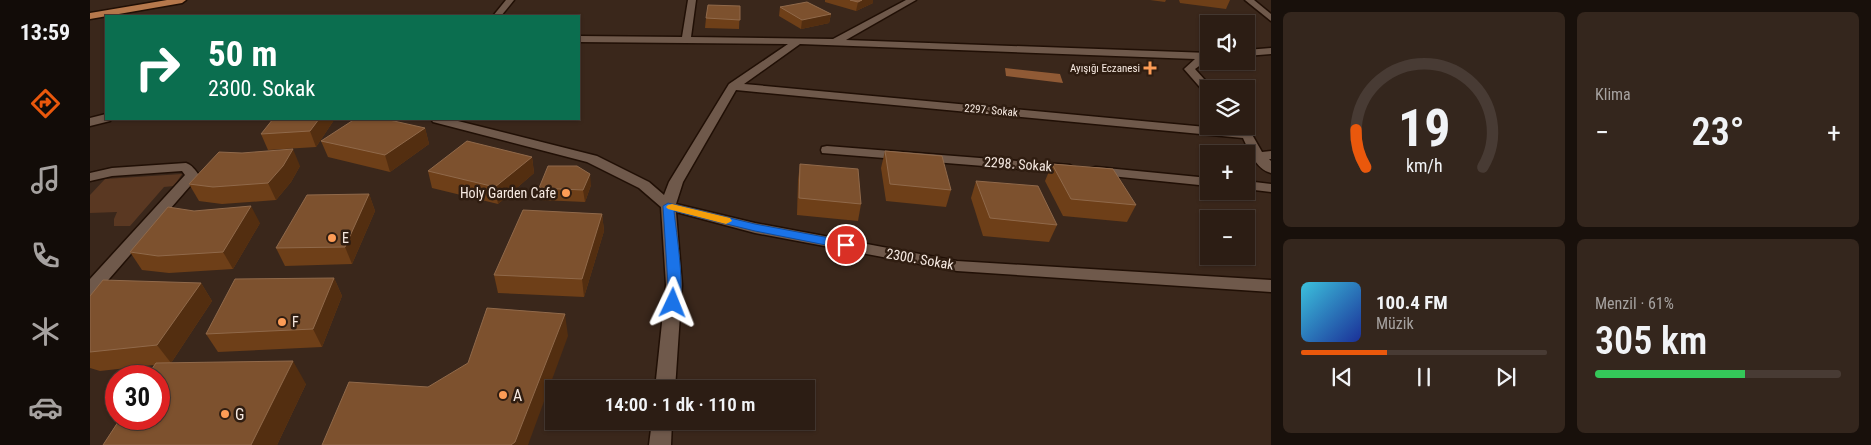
<!DOCTYPE html>
<html lang="tr">
<head>
<meta charset="utf-8">
<style>
	body { margin:0; font-family:"Roboto Condensed",sans-serif; background:#34261d; color:#f1f3f6; height:100vh; display:flex; flex-direction:column; font-size:19px; white-space:nowrap }
	* { box-sizing:border-box; margin:0 }
	p { font-size:16px; color:#a6a2a0 }
	.icon { flex:none; width:28px; height:28px; fill:none; stroke:currentColor; stroke-width:2; stroke-linecap:round; stroke-linejoin:round }
	.map { position:relative; flex:1; overflow:hidden }
	.side { display:flex; flex-direction:column; gap:12px; padding:12px; background:#18100b; width:600px }
	.side>* { flex:none }
	.guide { position:absolute; left:15px; top:15px; width:475px; height:105px; border-radius:0px; box-shadow:0 1px 4px #0004,0 0 0 1px #483b34; background:#0b6e4f; color:#fff; overflow:hidden }
	.buttons { position:absolute; left:1110px; top:15px; display:grid; gap:10px }
	.buttons a { display:grid; place-items:center; width:55px; height:55px; border-radius:0px; background:#2c1d14; box-shadow:0 1px 4px #0004,0 0 0 1px #483b34; font-size:25px }
	.speed { position:absolute; left:15px; top:365px; display:flex; gap:10px; font-size:25px; font-weight:700; text-align:center }
	.speed>* { display:grid; place-content:center; width:65px; height:65px; border-radius:50%; background:#2c1d14; box-shadow:0 1px 4px #0004,0 0 0 1px #483b34; line-height:1 }
	.speed .limit { border:8px solid #d22; background:#fff; color:#111 }
	.pin { position:absolute; display:grid; place-items:center; width:42px; height:42px; color:#fff; margin:-21px; border:2px solid #fff; border-radius:50%; box-shadow:0 1px 5px #0007 }
	.me { position:absolute; width:55px; margin:-28px; rotate:2deg; stroke-linejoin:round; filter:drop-shadow(0 0 4px #0008) }
	.turn { display:flex; align-items:center; gap:18px; height:105px; padding:0 20px; font-size:22px }
	.turn .icon { width:65px; height:65px; stroke-width:2.5 }
	.turn b { display:block; font-size:35px; line-height:42px }
	.big { font-size:38px; font-weight:600; line-height:1.1 }
	.side .widget { flex:1; display:flex; flex-direction:column; justify-content:center; gap:8px; min-width:0; padding:0 18px; border-radius:8px; background:#34261d }
	.side .dial { align-items:center; gap:0 }
	.dial svg { height:130px; overflow:visible; fill:none; stroke:#483b34; stroke-width:7; stroke-linecap:round; text-anchor:middle }
	.dial text { fill:#f1f3f6; stroke:none }
	.song { display:flex; align-items:center; gap:15px }
	.cover { width:60px; height:60px; border-radius:8px; background:linear-gradient(135deg,hsl(190 70% 55%),hsl(230 70% 35%)) }
	.played { height:5px; border-radius:2px; background:linear-gradient(90deg,#ea580c 35%,#483b34 35%) }
	.keys { display:flex; justify-content:space-around; direction:ltr }
	.heat { display:flex; justify-content:space-between; align-items:center; font-size:28px; direction:ltr }
	.charge { height:8px; border-radius:4px; background:linear-gradient(90deg,#34c759 61%,#483b34 0) }
	.side .tiles { flex:1; display:grid; gap:12px; grid-template-columns:repeat(2,1fr) }
	.trip { position:absolute; left:455px; top:380px; width:270px; height:50px; border-radius:0px; background:#2c1d14; box-shadow:0 1px 4px #0004,0 0 0 1px #483b34; font-weight:600; line-height:50px; text-align:center }
	main { display:flex; flex:1; min-height:0 }
	.tab-bar { display:flex; flex-direction:column; width:90px; justify-content:space-around; align-items:center; background:#120c08; color:#a6a2a0 }
	.tab-bar .icon { width:35px; height:35px }
	.tab-bar .selected { color:#ea580c }
	.tab-bar b { font-size:22px; color:#f1f3f6 }
	.map>svg:first-child { display:block }
</style>
</head>
<body>
<main>
<nav class="tab-bar">
<b>13:59</b>
<svg class="icon selected" aria-label="directions" viewBox="0 0 24 24"><path d="M12 3l9 9-9 9-9-9zM9 14v-3h6M13 9l2 2-2 2"/></svg>
<svg class="icon" aria-label="music" viewBox="0 0 24 24"><path d="M9 18V5l10-2v13"/><circle cx="6" cy="18" r="3"/><circle cx="16" cy="16" r="3"/></svg>
<svg class="icon" aria-label="phone" viewBox="0 0 24 24"><path d="M5 4h4l2 5-3 2q2 4 5 5l2-3 5 2v4C11 20 4 13 5 4z"/></svg>
<svg class="icon" aria-label="climate" viewBox="0 0 24 24"><path d="M12 3v18M4 7l16 10M4 17L20 7"/></svg>
<svg class="icon" aria-label="car" viewBox="0 0 24 24"><path d="M5 17H2v-5l4-1 3-4h7l3 4 3 1v5h-3M9 17h6M6 11h13"/><circle cx="7" cy="17" r="2"/><circle cx="17" cy="17" r="2"/></svg>
</nav>
<div class="map">
<svg width="1181" height="445" viewBox="0 0 1181 445">
	<rect width="100%" height="100%" fill="#3a271b"/>
	<path fill="#5a3822" d="M92,174L84,186L74,187L40,226H24V219L27,212L0,213V195L15,179Z"/>
	<path fill="#905a35" d="M915,68L970,74L973,83L916,76Z"/>
	<g fill="none" stroke-linecap="round" stroke-linejoin="round">
		<g stroke="#200f05" stroke-width="3">
			<g id="minor">
				<path d="M416,0H424L411,16H403Z"/>
				<path d="M598,0H606L601,37L743,39L816,0H826L756,40L1119,53V59L1105,69L1123,89H1119V94L1115,93L1094,69L1105,59L710,44L654,84L1148,130L1146,126H1156V124L1172,152L1181,151V159H1179L1181,161V173C1166,169 1159,151 1153,138L646,90L593,182L586,204L665,223L867,261L1181,280V292L867,271L665,233L586,212L592,285L585,389H565L576,285L571,207L549,188L497,162L343,122L341,119H360L507,156L559,182L574,195L579,182L639,84L698,44L489,42V36L592,37Z"/>
				<path d="M1155,0H1164L1181,14V21Z"/>
				<path d="M1181,48V54L1156,56V50Z"/>
				<path d="M16,114V119H21L20,121L0,126V118Z"/>
				<path d="M737,146L980,165L987,169L980,173L732,153L731,150L732,147Z"/>
				<path d="M96,163C102,165 105,170 109,175L107,178L6,294L0,296V279L95,175L92,171L22,176L0,181V173L22,168Z"/>
				<path d="M1006,167L1119,178V186L1001,174L999,171L1001,168Z"/>
				<path d="M1156,181L1181,184V192L1156,189Z"/>
				<path d="M562,421H582L581,445H559Z"/>
			</g>
		</g>
		<g stroke="#200f05" stroke-width="3">
			<path id="major" d="M77,0H96L92,3L0,19V13Z"/>
		</g>
		<use href="#minor" fill="#6f594b" fill-rule="evenodd"/>
		<use href="#major" fill="#b6784c" fill-rule="evenodd"/>
	</g>
	<g fill="#6e3f18">
		<path d="M735,0H783V3L766,11L735,2Z"/>
		<path d="M1060,0H1076L1075,2Z"/>
		<path d="M1089,0H1140L1136,9L1090,3Z"/>
		<path d="M650,6L649,29L615,28L616,18Z"/>
		<path d="M690,7L741,14L739,23L711,29L689,16Z"/>
		<path d="M244,120L226,147L178,150L171,134Z"/>
		<path d="M335,128L339,144L300,172L238,157L231,141Z"/>
		<path d="M795,151L861,190L856,207L796,201L791,168Z"/>
		<path d="M442,157L444,173L408,204L342,188L338,171Z"/>
		<path d="M710,164L771,204L768,221L707,215L708,180Z"/>
		<path d="M962,164L1046,205L1037,222L973,216L955,181Z"/>
		<path d="M210,166L201,182L186,200L132,204L109,201L99,184Z"/>
		<path d="M886,181L967,225L959,242L893,236L881,198Z"/>
		<path d="M501,185L495,202L451,200L449,188Z"/>
		<path d="M279,194L285,211L262,264L195,266L186,248Z"/>
		<path d="M512,214L514,231L494,297L408,293L404,275Z"/>
		<path d="M170,223L143,269L79,273L52,270L40,252Z"/>
		<path d="M244,278L252,296L232,347L128,352L116,334Z"/>
		<path d="M111,283L122,301L81,363L216,384L187,445H13L64,365L10,371L0,368V296Z"/>
	</g>
	<g fill="#532e10">
		<path d="M772,0H783V3L766,11L768,2Z"/>
		<path d="M741,14L739,23L711,29L712,20Z"/>
		<path d="M229,119H244V120L226,147L220,131Z"/>
		<path d="M335,128L339,144L300,172L295,155Z"/>
		<path d="M203,149L210,166L201,182L186,200L178,183Z"/>
		<path d="M442,157L444,173L408,204L405,187Z"/>
		<path d="M500,174L501,185L495,202L493,190Z"/>
		<path d="M279,194L285,211L262,264L255,247Z"/>
		<path d="M161,206L170,223L143,269L133,252Z"/>
		<path d="M512,214L514,231L494,297L492,279Z"/>
		<path d="M244,278L252,296L232,347L223,329Z"/>
		<path d="M111,283L122,301L81,363L67,345Z"/>
		<path d="M475,314L478,336L438,445H421Z"/>
		<path d="M203,361L216,384L187,445H161Z"/>
	</g>
	<g fill="#7d512e" stroke="#90694a">
		<path d="M760,0H772L768,2Z"/>
		<path d="M717,2L741,14L712,20L690,7Z"/>
		<path d="M618,5L650,6V20L616,18Z"/>
		<path d="M183,119H229L220,131L171,134Z"/>
		<path d="M265,119H295L335,128L295,155L231,141Z"/>
		<path d="M377,141L442,157L405,187L338,171Z"/>
		<path d="M203,149L193,166L178,183L123,187L99,184L129,152L152,153Z"/>
		<path d="M795,151L852,156L861,190L800,184Z"/>
		<path d="M710,164L768,169L771,204L709,198Z"/>
		<path d="M962,164L1023,169L1046,205L981,199Z"/>
		<path d="M458,166H487L500,174L493,190L449,188Z"/>
		<path d="M886,181L948,186L967,225L900,218Z"/>
		<path d="M279,194L255,247L186,248L217,195Z"/>
		<path d="M161,206L133,252L68,256L40,252L78,207L104,211Z"/>
		<path d="M433,210L512,214L492,279L404,275Z"/>
		<path d="M244,278L223,329L116,334L145,279Z"/>
		<path d="M13,280L111,283L67,345L0,352V296Z"/>
		<path d="M397,308L475,314L425,442L421,445H232L259,382L338,387L378,363Z"/>
		<path d="M203,361L161,445H13L30,419H69V376H57L66,363Z"/>
	</g>
	<path fill="#1a73e8" stroke="#114b97" d="M578,203L665,224L756,241L762,245L756,249L665,231L584,211C586,231 596,292 588,307H578L576,303L578,285L573,206Z"/>
	<path fill="#f59e0b" d="M582,204L640,218L642,221L636,224L578,209L576,207L578,205Z"/>
	<g fill="#fd9c56" stroke="#2f1d11" stroke-width="2">
		<path d="M1057.5 60.5h5v5h5v5h-5v5h-5v-5h-5v-5h5z"/>
		<circle cx="476" cy="193" r="5"/>
		<circle cx="242" cy="238" r="5"/>
		<circle cx="192" cy="322" r="5"/>
		<circle cx="413" cy="395" r="5"/>
		<circle cx="135" cy="414" r="5"/>
	</g>
	<g text-anchor="middle" stroke-width="5" stroke-linejoin="round" paint-order="stroke">
		<g font-size="11" fill="#f7eae2" stroke="#2f1d11" text-anchor="end">
			<text x="1050" y="72">Ayışığı Eczanesi</text>
		</g>
		<g font-size="11" fill="#f7eae2" stroke="#2f1d11">
			<text transform="translate(901 110) rotate(5)" y="4">2297. Sokak</text>
		</g>
		<g font-size="14" fill="#f7eae2" stroke="#2f1d11">
			<text transform="translate(928 164) rotate(4)" y="5">2298. Sokak</text>
			<text transform="translate(830 259) rotate(10)" y="5">2300. Sokak</text>
		</g>
		<g font-size="14" fill="#f7eae2" stroke="#2f1d11" text-anchor="start">
			<text x="466" y="198" text-anchor="end">Holy Garden Cafe</text>
			<text x="252" y="243">E</text>
			<text x="202" y="327">F</text>
		</g>
		<g font-size="16" fill="#f7eae2" stroke="#2f1d11" text-anchor="start">
			<text x="423" y="401">A</text>
			<text x="145" y="420">G</text>
		</g>
	</g>
</svg>
<div class="buttons">
<a><svg class="icon" aria-label="sound" viewBox="0 0 24 24"><path d="M4 9h4l5-4v14l-5-4H4zM17 9q2 3 0 6"/></svg></a>
<a><svg class="icon" aria-label="layers" viewBox="0 0 24 24"><path d="M12 4l9 5-9 5-9-5zM3 14l9 5 9-5"/></svg></a>
<a>+</a>
<a>−</a>
</div>
<div class="speed"><div class="limit">30</div></div>
<div class="pin" style="left:756px;top:245px;background:#d93025"><svg class="icon" aria-label="arrive" viewBox="0 0 24 24"><path d="M6 21V4h12l-3 4 3 4H6"/></svg></div>
<svg class="me" style="left:583px;top:303px" viewBox="-20 -20 40 40"><path d="M0-17L14 15 0 8-14 15z" fill="#1a73e8" stroke="#fff" stroke-width="4"/></svg>
<div class="trip">14:00 · 1 dk · 110 m</div>
<div class="guide">
<div class="turn"><svg class="icon" aria-label="right" viewBox="0 0 24 24"><path d="M7 20v-9h11M14 6l5 5-5 5"/></svg><div><b>50 m</b>2300. Sokak</div></div>
</div>
</div>
<section class="side">
<div class="tiles">
<div class="widget dial"><svg viewBox="0 0 100 80">
<path d="M14 69A42 42 0 1 1 86 69"/>
<path d="M14 69A42 42 0 0 1 8 46" stroke="#ea580c"/>
<text x="50" y="56" font-size="32" font-weight="700">19</text>
<text x="50" y="72" font-size="11">km/h</text>
</svg></div>
<div class="widget"><p>Klima</p>
<div class="heat"><a>−</a><b class="big">23°</b><a>+</a></div>
</div>
<div class="widget">
<div class="song"><i class="cover"></i><div><b>100.4 FM</b><p>Müzik</p></div></div>
<div class="played"></div>
<div class="keys"><svg class="icon" aria-label="previous" viewBox="0 0 24 24"><path d="M18 5L8 12l10 7zM5 5v14"/></svg><svg class="icon" aria-label="pause" viewBox="0 0 24 24"><path d="M8 5v14M16 5v14"/></svg><svg class="icon" aria-label="next" viewBox="0 0 24 24"><path d="M6 5l10 7-10 7zM19 5v14"/></svg></div>
</div>
<div class="widget"><p>Menzil · 61%</p><b class="big">305 km</b><div class="charge"></div></div>
</div>
</section>
</main>
</body>
</html>
